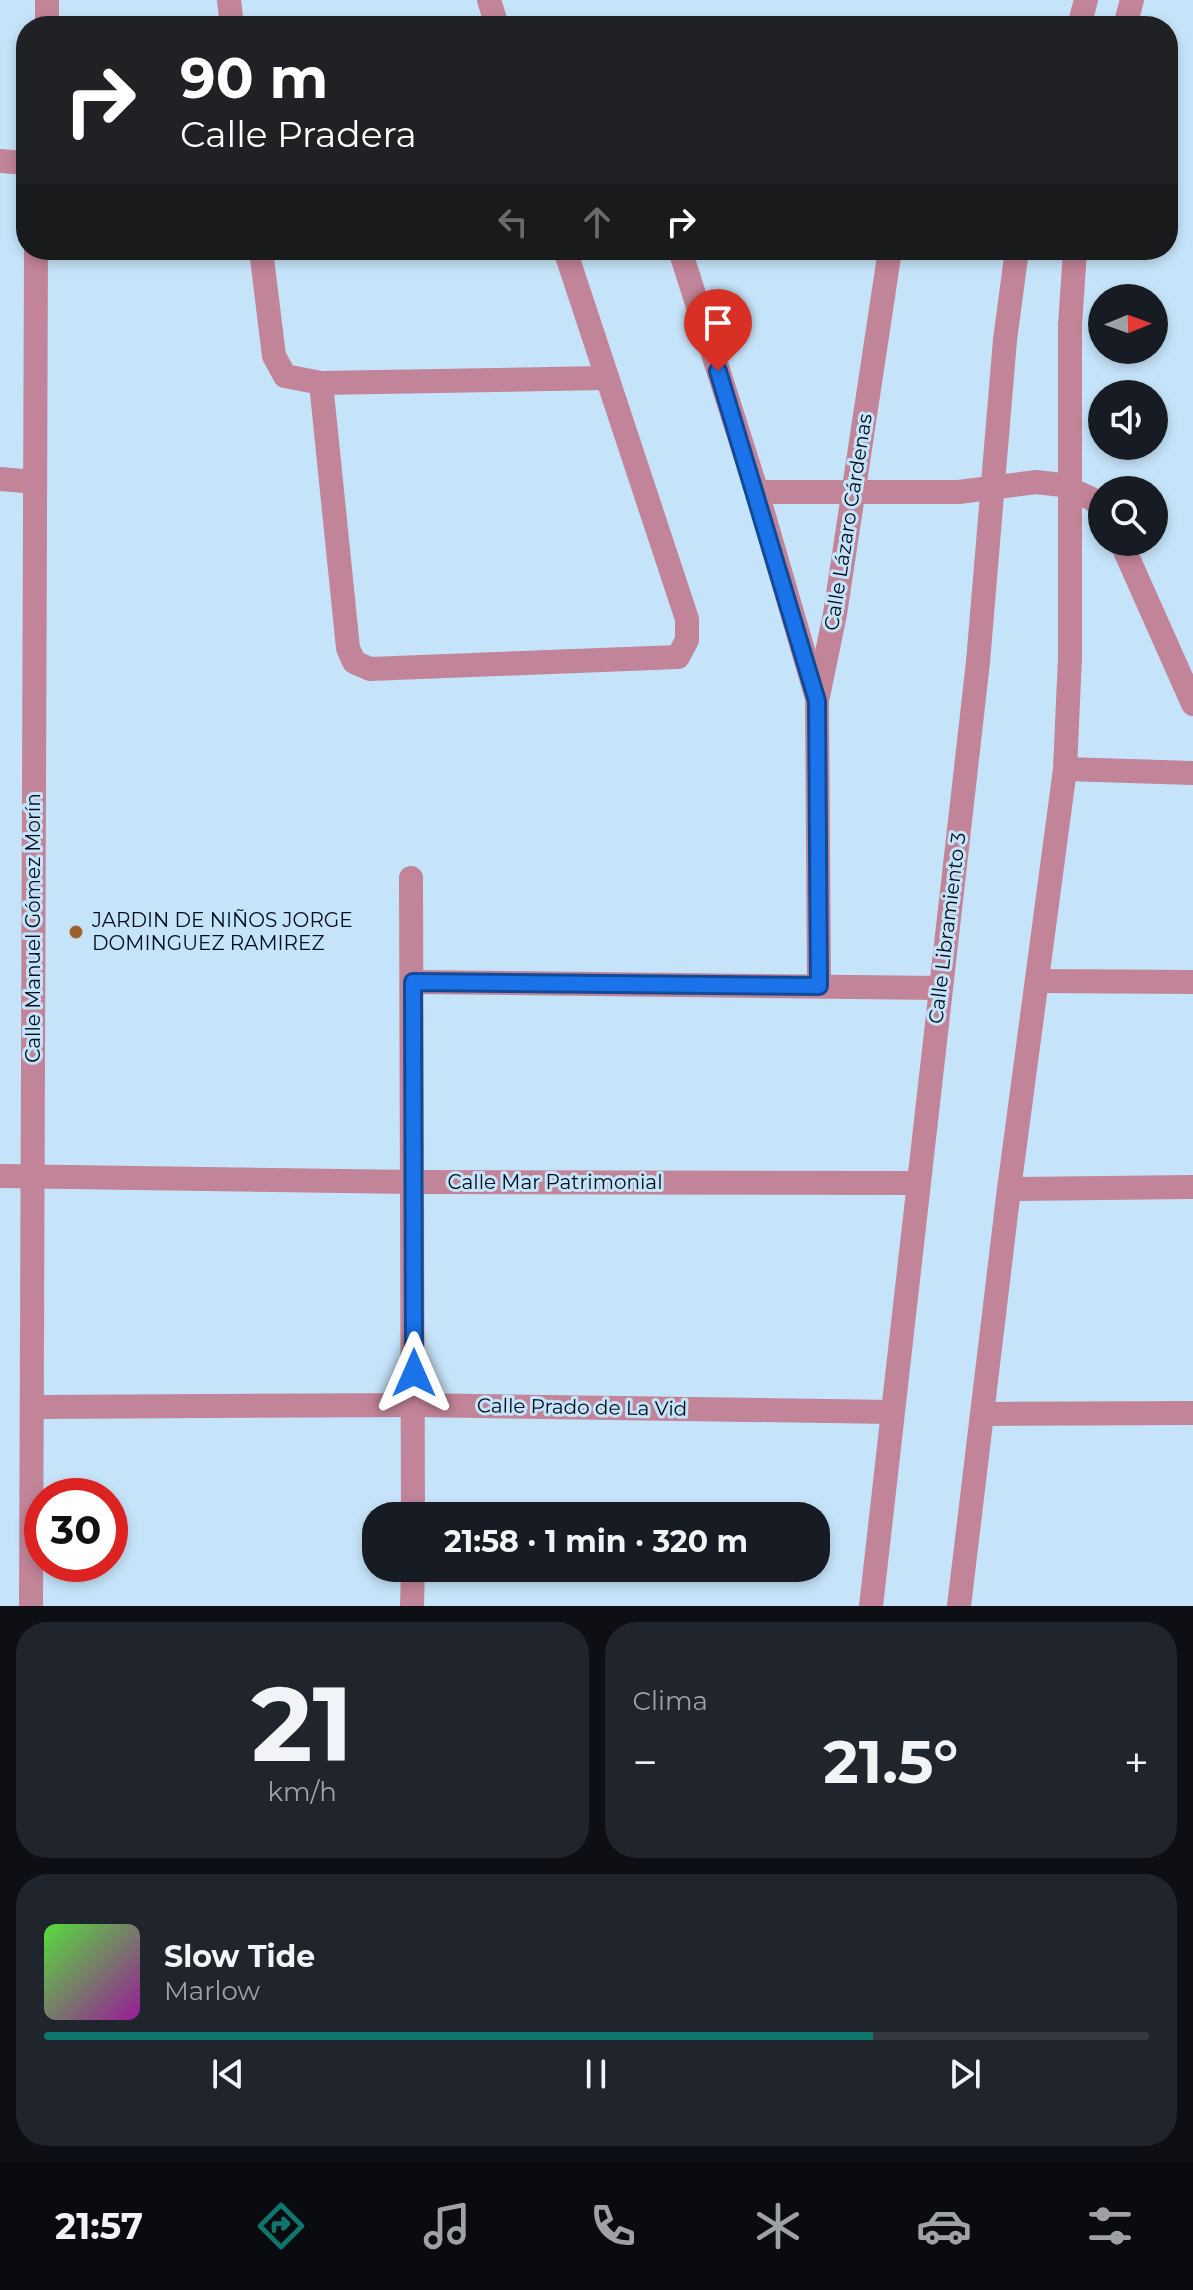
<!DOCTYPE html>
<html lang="es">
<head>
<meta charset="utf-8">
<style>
	body { margin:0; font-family:Montserrat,sans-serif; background:#20242c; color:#f1f3f6; height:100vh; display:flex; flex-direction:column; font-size:30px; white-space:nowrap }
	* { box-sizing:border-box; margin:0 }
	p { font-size:26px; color:#9ea1a6 }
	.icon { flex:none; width:44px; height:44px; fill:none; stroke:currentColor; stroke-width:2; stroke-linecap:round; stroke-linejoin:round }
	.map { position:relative; height:1606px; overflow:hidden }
	.side { display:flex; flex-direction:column; gap:16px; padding:16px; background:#0d0f14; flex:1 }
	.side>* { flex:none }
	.guide { position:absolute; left:16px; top:16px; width:1162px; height:244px; border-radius:32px; box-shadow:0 4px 12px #0003; background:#202124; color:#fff; overflow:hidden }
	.needle { width:52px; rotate:89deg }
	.controls { position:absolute; left:1088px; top:284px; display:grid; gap:16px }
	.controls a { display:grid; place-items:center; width:80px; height:80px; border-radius:50%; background:#171b24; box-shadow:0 4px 12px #0003; font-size:40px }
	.speed { position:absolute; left:24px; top:1478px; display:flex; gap:16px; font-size:40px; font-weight:700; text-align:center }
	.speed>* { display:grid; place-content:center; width:104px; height:104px; border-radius:50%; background:#171b24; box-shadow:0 4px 12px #0003; line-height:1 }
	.speed .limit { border:12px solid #d22; background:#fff; color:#111 }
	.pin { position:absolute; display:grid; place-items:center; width:68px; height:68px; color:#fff; margin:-82px -34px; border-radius:50% 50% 50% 0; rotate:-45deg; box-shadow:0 0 8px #0007 }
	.pin .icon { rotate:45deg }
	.me { position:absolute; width:88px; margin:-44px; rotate:0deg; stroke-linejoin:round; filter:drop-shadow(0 0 6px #0008) }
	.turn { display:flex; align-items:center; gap:28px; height:168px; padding:0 32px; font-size:36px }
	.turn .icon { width:104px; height:104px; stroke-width:2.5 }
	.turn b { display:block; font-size:56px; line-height:68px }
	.lanes { display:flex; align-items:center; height:76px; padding:0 32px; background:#0003; justify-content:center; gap:40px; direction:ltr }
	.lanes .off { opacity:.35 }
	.big { font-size:60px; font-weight:700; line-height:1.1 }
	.side .card { flex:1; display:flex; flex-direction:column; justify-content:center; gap:12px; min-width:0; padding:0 28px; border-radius:32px; background:#20242c }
	.side .dial { align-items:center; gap:0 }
	.dial b { font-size:104px; line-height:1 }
	.song { display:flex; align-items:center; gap:24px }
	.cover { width:96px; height:96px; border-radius:12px; background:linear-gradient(135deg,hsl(110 70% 55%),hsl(300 70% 35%)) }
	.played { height:8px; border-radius:4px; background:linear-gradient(90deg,#0f766e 75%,#363941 75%) }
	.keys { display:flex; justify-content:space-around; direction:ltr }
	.heat { display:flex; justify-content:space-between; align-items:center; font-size:44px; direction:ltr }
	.side .tiles { flex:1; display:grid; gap:16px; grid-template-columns:1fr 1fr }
	.card:last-child { grid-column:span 2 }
	.trip { position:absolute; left:362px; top:1502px; width:468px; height:80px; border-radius:32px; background:#171b24; box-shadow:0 4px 12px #0003; font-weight:700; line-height:80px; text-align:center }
	.dock { display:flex; height:128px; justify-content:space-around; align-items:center; background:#090b0e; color:#9ea1a6 }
	.dock .icon { width:56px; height:56px }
	.dock .current { color:#0f766e }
	.dock b { font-size:36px; color:#f1f3f6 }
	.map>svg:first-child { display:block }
</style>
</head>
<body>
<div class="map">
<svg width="1193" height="1606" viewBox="0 0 1193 1606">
	<rect width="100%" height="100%" fill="#c6e4f9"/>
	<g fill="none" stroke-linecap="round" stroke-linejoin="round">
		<g stroke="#c28498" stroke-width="24">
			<path d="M229,0L232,26"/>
			<path d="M489,0L497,26"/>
			<path d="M47,26V0"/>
			<path d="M1079,26L1086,0"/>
			<path d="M1125,26L1132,0"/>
			<path d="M0,161L26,163"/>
			<path d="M261,250L274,356L285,376L321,383L605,378"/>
			<path d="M680,250L757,492L816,695"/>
			<path d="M1070,326L1075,250"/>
			<path d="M1005,340L1017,250"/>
			<path d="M321,383L348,648L354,662L370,669L678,657L687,640V619L565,250"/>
			<path d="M0,479L35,482"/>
			<path d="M757,492H959L1036,482L1062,485L1094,500L1102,509"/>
			<path d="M1121,542L1193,704"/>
			<path d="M1065,769L1193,773"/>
			<path d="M411,878L413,1516"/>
			<path d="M1037,981L1193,982"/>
			<path d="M413,982L940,988"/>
			<path d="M819,986L817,701L835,614L890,250"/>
			<path d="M0,1176L414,1182L918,1183"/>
			<path d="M1009,1189L1193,1187"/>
			<path d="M33,1407L414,1405L892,1412"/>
			<path d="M983,1414L1193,1413"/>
			<path d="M31,1606L36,250"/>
			<path d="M412,1606L413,1568"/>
			<path d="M871,1606L978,662"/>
			<path d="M959,1606L1009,1189L1065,769L1070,657"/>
		</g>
		<g stroke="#c28498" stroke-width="24">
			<path d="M1070,326V657"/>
			<path d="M978,662L1005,340"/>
		</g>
	</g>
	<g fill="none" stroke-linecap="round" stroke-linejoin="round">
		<g stroke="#114b97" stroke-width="20">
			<path id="route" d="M414,1373L413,982L819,986L817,701L718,371"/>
		</g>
		<use href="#route" stroke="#1a73e8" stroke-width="14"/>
	</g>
	<circle fill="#a06029" stroke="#c6e4f9" stroke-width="3" cx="76" cy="932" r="8"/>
	<g text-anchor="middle" stroke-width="6" stroke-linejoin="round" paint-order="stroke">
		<g font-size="20" fill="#000f1e" stroke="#c6e4f9">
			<text transform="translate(848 522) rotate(-81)" y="7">Calle Lázaro Cárdenas</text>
			<text transform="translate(33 928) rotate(-90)" y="7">Calle Manuel Gómez Morín</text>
			<text transform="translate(947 928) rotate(-83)" y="7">Calle Libramiento 3</text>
			<text x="555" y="1189">Calle Mar Patrimonial</text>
			<text transform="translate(582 1407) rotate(1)" y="7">Calle Prado de La Vid</text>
		</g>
		<g font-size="20" fill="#000f1e" stroke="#c6e4f9" text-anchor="start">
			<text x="92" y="927">JARDIN DE NIÑOS JORGE<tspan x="92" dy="23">DOMINGUEZ RAMIREZ</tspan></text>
		</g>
	</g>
</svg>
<div class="controls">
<a><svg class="needle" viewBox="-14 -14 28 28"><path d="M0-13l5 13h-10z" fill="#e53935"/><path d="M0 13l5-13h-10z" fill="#9ea1a6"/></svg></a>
<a><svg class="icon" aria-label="sound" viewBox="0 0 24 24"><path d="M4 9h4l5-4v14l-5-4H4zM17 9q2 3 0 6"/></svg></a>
<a><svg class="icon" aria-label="search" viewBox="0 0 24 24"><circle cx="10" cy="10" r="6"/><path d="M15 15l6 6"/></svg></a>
</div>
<div class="speed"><div class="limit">30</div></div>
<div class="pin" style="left:718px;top:371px;background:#d93025"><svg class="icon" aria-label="arrive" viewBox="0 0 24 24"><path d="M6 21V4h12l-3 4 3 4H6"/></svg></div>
<svg class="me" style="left:414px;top:1373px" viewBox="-20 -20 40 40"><path d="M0-17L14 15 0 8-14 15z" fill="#1a73e8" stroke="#fff" stroke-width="4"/></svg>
<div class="trip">21:58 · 1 min · 320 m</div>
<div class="guide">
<div class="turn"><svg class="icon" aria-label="right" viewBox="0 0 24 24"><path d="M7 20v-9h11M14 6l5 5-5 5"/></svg><div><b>90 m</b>Calle Pradera</div></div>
<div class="lanes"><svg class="icon off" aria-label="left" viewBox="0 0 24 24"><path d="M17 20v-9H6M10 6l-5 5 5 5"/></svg><svg class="icon off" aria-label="ahead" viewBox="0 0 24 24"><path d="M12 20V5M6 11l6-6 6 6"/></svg><svg class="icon" aria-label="right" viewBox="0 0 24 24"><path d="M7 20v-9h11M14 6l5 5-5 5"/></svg></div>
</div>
</div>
<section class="side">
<div class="tiles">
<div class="card dial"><b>21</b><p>km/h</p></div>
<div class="card"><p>Clima</p>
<div class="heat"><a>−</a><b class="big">21.5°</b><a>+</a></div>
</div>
<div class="card">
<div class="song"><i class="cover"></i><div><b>Slow Tide</b><p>Marlow</p></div></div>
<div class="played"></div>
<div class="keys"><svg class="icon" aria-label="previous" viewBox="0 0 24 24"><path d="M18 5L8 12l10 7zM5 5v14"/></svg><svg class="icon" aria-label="pause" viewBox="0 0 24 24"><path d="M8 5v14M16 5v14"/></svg><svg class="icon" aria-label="next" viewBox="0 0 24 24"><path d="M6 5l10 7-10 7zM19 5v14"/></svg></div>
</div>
</div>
</section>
<nav class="dock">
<b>21:57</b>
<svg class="icon current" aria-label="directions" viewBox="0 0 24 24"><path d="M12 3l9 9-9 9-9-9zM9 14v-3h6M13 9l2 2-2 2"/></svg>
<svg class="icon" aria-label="music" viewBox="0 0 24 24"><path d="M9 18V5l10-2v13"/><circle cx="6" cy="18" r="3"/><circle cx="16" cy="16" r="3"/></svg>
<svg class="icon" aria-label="phone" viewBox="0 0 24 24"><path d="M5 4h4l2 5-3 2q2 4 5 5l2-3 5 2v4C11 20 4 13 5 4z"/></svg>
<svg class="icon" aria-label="climate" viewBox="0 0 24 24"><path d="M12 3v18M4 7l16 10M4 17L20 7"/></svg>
<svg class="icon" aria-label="car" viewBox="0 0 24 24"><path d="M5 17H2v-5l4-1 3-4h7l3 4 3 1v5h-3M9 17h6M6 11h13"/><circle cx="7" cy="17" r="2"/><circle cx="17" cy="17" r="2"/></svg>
<svg class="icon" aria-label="filters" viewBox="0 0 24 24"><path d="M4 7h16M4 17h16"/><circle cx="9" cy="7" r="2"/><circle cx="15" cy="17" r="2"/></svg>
</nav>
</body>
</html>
